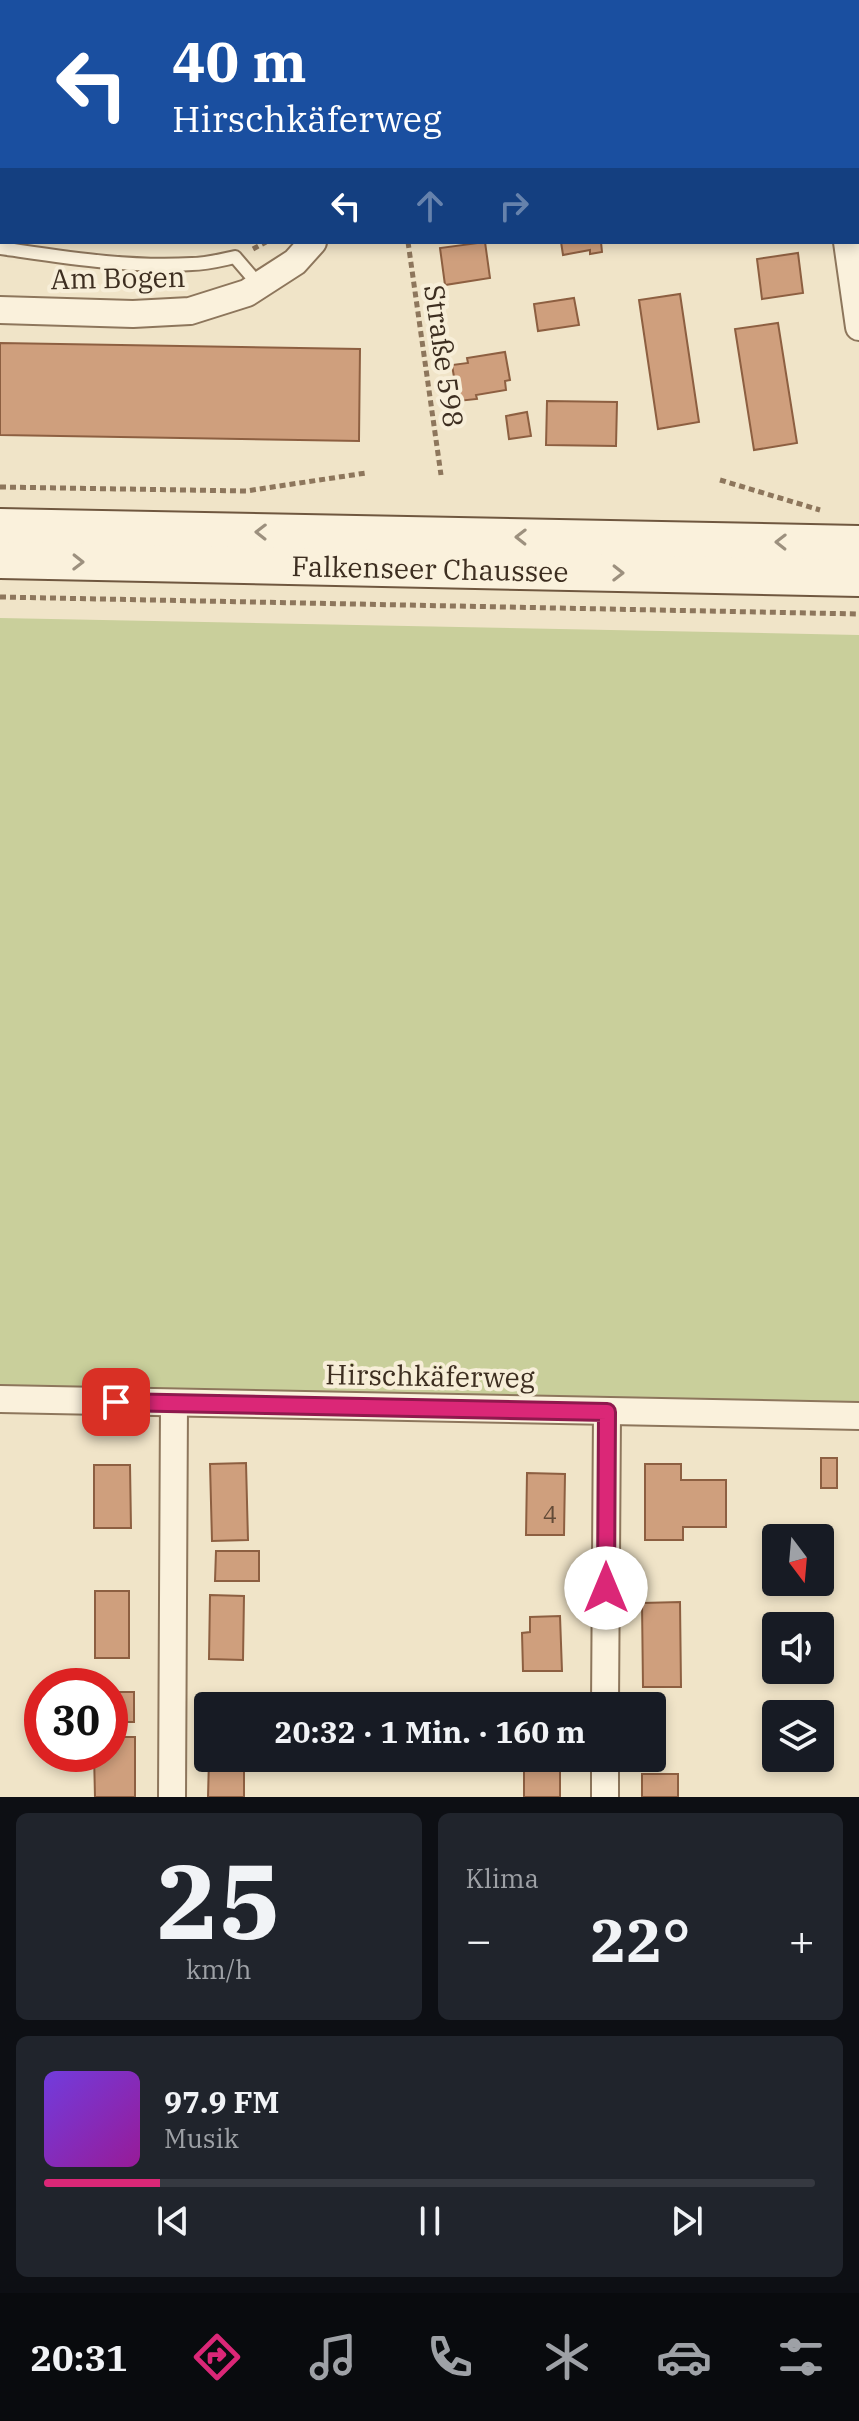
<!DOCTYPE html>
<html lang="de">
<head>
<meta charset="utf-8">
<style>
	body { margin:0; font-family:"IBM Plex Serif",serif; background:#20242c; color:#f1f3f6; height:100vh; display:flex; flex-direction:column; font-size:30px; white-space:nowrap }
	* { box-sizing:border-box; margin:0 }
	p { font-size:26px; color:#9ea1a6 }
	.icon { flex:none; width:44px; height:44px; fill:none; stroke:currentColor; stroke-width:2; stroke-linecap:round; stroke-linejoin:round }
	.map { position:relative; height:1797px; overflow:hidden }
	.sheet { display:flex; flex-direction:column; gap:16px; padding:16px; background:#0d0f14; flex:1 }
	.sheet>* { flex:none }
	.guide { position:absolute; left:0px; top:0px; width:860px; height:244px; box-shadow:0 4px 12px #0003; background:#1a4fa0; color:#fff; overflow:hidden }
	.needle { width:52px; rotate:164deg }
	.controls { position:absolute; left:762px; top:1524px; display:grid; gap:16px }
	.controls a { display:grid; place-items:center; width:72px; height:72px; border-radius:8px; background:#171b24; box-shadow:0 4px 12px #0003; font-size:40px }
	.speed { position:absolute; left:24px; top:1668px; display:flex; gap:16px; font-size:40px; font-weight:700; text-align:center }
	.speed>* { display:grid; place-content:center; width:104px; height:104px; border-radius:50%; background:#171b24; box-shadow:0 4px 12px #0003; line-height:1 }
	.speed .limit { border:12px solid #d22; background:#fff; color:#111 }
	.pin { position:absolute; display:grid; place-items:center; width:68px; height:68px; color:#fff; margin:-34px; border-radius:16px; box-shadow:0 4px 12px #0006 }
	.me { position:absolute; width:88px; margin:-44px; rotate:0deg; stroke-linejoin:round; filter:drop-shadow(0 0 6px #0008) }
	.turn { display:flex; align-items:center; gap:28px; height:168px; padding:0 40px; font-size:36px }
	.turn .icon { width:104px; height:104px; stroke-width:2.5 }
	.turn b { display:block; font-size:56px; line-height:68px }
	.lanes { display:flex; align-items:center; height:76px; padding:0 40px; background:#0003; justify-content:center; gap:40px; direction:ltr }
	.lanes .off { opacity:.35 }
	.big { font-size:60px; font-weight:700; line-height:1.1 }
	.sheet .card { flex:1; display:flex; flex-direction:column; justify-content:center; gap:12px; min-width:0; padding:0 28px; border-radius:12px; background:#20242c }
	.sheet .dial { align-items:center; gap:0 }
	.dial b { font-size:104px; line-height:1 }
	.song { display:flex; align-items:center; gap:24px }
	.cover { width:96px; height:96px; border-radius:12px; background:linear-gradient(135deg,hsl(260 70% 55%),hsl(300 70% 35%)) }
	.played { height:8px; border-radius:4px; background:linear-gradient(90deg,#db2777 15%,#363941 15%) }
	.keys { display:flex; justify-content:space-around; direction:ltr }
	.heat { display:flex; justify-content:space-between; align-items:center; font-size:44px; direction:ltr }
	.sheet .tiles { flex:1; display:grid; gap:16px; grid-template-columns:1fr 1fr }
	.card:last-child { grid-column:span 2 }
	.trip { position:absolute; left:194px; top:1692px; width:472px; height:80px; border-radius:8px; background:#171b24; box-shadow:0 4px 12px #0003; font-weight:700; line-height:80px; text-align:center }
	.dock { display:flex; height:128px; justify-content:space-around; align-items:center; background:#090b0e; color:#9ea1a6 }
	.dock .icon { width:56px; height:56px }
	.dock .active { color:#db2777 }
	.dock b { font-size:36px; color:#f1f3f6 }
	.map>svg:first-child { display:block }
</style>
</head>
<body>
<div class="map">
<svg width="859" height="1797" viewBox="0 0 859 1797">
	<rect width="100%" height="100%" fill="#f0e4c8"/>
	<path fill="#c9cf9b" d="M0,618L859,635V1404L0,1390Z"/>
	<g fill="#cf9f7d" stroke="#8d5f41" stroke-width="2">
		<rect x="688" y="0" width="44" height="2"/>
		<rect x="732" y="0" width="32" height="2"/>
		<path d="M0,75L2,84V165H0Z"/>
		<path d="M485,242L490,278L445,285L440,248Z"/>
		<path d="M561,242H601L602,252L590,254V250L563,255Z"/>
		<path d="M798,253L803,293L762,299L757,259Z"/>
		<path d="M680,294L699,422L658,429L639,300Z"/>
		<path d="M574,298L579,325L538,331L534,304Z"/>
		<path d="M778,323L797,443L754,450L735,329Z"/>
		<path d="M0,343L360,349L359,441L0,435Z"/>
		<path d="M505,352L510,380L505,381L506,390L476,395L477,399L458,401L452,365L468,363L467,358Z"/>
		<path d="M547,401L617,402L616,446L546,445Z"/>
		<path d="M527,412L531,436L509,439L506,416Z"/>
		<rect x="821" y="1458" width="16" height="30"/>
		<path d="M246,1463L248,1540L212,1541L210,1464Z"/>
		<path d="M645,1464H681V1480H726V1527H683V1540H645Z"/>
		<path d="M94,1465H130L131,1528H94Z"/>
		<path d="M527,1473L565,1474L564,1535H526Z"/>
		<path d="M216,1551H259V1581H215Z"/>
		<rect x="95" y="1591" width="34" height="67"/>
		<path d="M210,1595L244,1596L243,1660L209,1659Z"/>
		<path d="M680,1602L681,1687H643L642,1603Z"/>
		<path d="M560,1616L562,1671H523L522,1633L530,1632V1617Z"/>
		<path d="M111,1692H134V1722H110Z"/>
		<rect x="214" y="1697" width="41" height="9"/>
		<path d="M110,1737H135V1797H95L94,1754H110Z"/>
		<path d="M209,1758H234V1763H244V1797H208Z"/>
		<rect x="524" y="1758" width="36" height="39"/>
		<rect x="642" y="1774" width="36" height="23"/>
	</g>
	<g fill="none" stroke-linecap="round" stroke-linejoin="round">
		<g stroke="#8d765c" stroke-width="16">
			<path id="lane" d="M0,248C63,257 128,268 192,264C207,264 221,260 235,257L259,285"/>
		</g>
		<g stroke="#8d765c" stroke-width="30">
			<g id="street">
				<path d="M362,0L363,2"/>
				<path d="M812,0L813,2"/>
				<path d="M847,242L859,327"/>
				<path d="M0,310L133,314L190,311L247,293L295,262L313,242"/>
				<path d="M0,1399L859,1416"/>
				<path d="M605,1706L607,1412"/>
				<path d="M172,1797L174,1403"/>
				<path d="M605,1797V1758"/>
			</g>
		</g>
		<g stroke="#6f573f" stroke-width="40">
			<g id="secondary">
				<path d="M0,527L859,544"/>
				<path id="s1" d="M0,560L859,578"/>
			</g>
		</g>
		<g stroke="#8d765c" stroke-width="5" stroke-dasharray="6 4" stroke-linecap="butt">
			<path d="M94,0L95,2"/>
			<path d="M408,242L441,475"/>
			<path d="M253,249L266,242"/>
			<path d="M720,480L820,510"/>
			<path d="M0,487L246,491L366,473"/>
			<path d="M0,597L859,614"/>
		</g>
		<use href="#lane" stroke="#faf1dc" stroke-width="12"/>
		<use href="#street" stroke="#faf1dc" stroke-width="26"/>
		<use href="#secondary" stroke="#faf1dc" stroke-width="36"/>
	</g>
	<defs><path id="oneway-chevron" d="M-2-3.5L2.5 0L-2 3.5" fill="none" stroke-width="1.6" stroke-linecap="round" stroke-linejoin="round" transform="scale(2)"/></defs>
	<g stroke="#9c907e">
		<use href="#oneway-chevron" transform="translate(261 532) rotate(-179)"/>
		<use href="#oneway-chevron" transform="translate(521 537) rotate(-179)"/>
		<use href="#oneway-chevron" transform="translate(781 542) rotate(-179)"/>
		<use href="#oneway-chevron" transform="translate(78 562) rotate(1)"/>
		<use href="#oneway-chevron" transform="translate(618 573) rotate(1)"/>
	</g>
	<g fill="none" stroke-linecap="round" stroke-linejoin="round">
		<g stroke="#8e194d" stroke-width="20">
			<path id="route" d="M116,1402L607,1412L606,1588"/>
		</g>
		<use href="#route" stroke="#db2777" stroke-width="14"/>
	</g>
	<g text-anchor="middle" stroke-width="8" stroke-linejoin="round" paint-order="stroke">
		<g font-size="24" fill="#624a37">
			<text x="550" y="1523">4</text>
		</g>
		<g font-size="28" fill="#3d2e20" stroke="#f7eed8">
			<text transform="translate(118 278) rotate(-1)" y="10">Am Bogen</text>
			<text transform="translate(444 356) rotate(82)" y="10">Straße 598</text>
			<text dy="10" stroke="none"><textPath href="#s1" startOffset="430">Falkenseer Chaussee</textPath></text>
			<text transform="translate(430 1376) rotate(1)" y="10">Hirschkäferweg</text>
		</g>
	</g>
</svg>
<div class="controls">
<a><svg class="needle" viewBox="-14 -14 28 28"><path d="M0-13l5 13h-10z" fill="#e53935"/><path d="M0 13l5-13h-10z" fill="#9ea1a6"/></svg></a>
<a><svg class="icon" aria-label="sound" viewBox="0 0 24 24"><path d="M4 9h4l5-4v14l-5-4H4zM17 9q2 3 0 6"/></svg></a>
<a><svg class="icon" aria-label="layers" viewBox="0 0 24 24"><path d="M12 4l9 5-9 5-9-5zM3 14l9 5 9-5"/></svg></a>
</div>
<div class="speed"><div class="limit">30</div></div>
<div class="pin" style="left:116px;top:1402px;background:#d93025"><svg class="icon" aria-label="arrive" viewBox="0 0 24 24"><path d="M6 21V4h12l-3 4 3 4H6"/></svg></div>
<svg class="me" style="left:606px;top:1588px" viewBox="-20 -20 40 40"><circle r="19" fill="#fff"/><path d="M0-13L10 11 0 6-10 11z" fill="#db2777"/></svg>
<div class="trip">20:32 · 1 Min. · 160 m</div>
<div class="guide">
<div class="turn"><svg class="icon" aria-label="left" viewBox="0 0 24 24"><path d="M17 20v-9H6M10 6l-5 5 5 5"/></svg><div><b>40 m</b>Hirschkäferweg</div></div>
<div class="lanes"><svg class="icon" aria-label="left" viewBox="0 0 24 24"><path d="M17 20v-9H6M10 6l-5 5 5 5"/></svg><svg class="icon off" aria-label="ahead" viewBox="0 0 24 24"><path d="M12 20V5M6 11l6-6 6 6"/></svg><svg class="icon off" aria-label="right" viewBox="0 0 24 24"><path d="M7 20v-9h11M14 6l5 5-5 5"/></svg></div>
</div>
</div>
<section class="sheet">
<div class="tiles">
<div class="card dial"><b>25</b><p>km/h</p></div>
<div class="card"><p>Klima</p>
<div class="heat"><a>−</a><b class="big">22°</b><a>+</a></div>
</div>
<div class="card">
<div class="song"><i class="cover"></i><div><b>97.9 FM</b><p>Musik</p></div></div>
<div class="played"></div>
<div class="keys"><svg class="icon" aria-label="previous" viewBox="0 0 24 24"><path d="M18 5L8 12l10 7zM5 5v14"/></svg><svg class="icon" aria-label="pause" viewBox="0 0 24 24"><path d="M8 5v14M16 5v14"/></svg><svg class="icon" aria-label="next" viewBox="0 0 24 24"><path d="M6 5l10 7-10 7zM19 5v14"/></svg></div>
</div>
</div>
</section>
<nav class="dock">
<b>20:31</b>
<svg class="icon active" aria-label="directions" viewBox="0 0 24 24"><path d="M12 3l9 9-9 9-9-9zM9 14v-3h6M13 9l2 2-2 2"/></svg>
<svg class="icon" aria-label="music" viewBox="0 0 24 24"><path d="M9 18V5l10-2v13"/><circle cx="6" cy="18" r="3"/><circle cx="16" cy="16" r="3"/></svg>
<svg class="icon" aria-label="phone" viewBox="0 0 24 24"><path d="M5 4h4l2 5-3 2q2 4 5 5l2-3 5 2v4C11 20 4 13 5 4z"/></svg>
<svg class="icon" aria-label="climate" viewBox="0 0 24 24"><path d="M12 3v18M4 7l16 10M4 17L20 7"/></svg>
<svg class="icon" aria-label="car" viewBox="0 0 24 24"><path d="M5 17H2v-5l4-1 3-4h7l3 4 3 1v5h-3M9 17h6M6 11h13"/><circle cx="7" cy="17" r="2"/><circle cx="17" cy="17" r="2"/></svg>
<svg class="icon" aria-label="filters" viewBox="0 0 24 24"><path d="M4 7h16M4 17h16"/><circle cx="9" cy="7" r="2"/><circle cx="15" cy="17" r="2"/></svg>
</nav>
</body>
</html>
